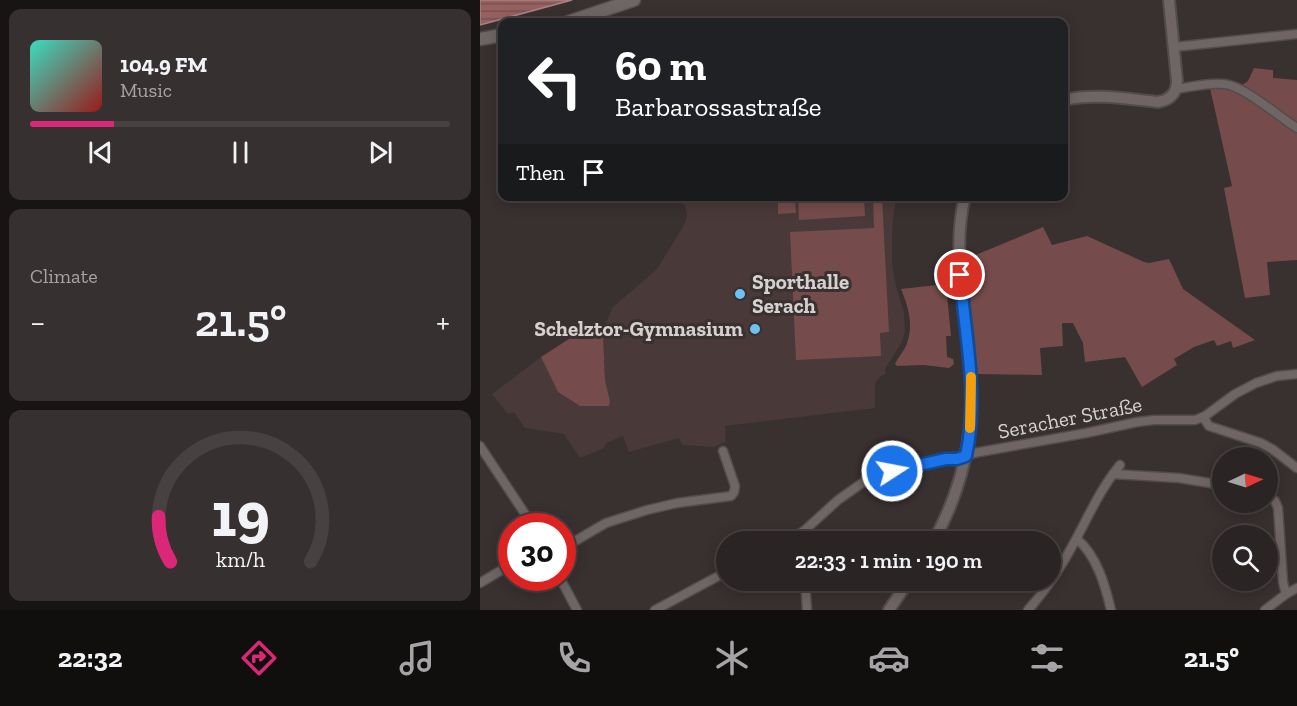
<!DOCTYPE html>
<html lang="en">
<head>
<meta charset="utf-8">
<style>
	body { margin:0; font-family:"Zilla Slab",serif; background:#373031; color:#f1f3f6; height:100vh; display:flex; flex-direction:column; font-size:22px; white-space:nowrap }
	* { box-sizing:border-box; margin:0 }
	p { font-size:20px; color:#a6a4a6 }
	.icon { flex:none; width:33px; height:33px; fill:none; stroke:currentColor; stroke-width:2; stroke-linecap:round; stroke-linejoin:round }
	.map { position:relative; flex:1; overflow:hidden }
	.drawer { display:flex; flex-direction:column; gap:9px; padding:9px; background:#181414; width:480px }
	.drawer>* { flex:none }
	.banner { position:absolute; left:18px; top:18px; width:570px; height:183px; border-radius:12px; box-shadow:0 3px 15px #0003,0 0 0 2px #474141; background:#202124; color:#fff; overflow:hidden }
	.needle { width:39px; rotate:86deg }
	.fabs { position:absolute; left:732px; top:447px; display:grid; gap:12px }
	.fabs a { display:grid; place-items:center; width:66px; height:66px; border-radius:50%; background:#2b2424; box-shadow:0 3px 15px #0003,0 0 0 2px #474141; font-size:30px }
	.speed { position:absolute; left:18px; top:513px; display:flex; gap:12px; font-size:30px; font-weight:700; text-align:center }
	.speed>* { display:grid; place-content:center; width:78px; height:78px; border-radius:50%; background:#2b2424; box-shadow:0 3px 15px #0003,0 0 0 2px #474141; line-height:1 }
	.speed .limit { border:9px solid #d22; background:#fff; color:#111 }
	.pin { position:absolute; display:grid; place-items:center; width:51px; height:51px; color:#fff; margin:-26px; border:3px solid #fff; border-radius:50%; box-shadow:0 2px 6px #0007 }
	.me { position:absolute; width:66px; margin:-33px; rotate:79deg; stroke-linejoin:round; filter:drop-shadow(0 0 4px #0008) }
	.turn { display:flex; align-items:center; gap:21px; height:126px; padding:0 18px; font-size:27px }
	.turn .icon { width:78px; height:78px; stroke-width:2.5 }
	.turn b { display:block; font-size:42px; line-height:51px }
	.then { display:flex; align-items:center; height:57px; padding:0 18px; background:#0003; gap:12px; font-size:22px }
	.big { font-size:45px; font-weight:600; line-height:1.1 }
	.drawer .card { flex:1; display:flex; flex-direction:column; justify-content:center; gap:9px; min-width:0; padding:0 21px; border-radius:12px; background:#373031 }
	.drawer .dial { align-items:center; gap:0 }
	.dial svg { height:156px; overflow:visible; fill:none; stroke:#474141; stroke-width:7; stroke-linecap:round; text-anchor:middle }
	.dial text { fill:#f1f3f6; stroke:none }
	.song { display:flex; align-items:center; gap:18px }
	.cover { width:72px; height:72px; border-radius:9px; background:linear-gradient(135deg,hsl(170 70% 55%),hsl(0 70% 35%)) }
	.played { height:6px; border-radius:3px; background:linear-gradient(90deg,#db2777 20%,#474141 20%) }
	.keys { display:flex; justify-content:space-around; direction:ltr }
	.heat { display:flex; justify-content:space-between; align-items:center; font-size:33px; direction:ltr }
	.trip { position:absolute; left:236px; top:531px; width:345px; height:60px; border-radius:30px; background:#2b2424; box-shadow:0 3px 15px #0003,0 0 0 2px #474141; font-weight:600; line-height:60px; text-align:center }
	.tab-bar { display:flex; height:96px; justify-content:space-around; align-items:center; background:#110e0e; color:#a6a4a6 }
	.tab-bar .icon { width:42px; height:42px }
	.tab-bar .on { color:#db2777 }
	.tab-bar b { font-size:27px; color:#f1f3f6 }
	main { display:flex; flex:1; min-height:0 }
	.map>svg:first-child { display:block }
</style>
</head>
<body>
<main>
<section class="drawer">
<div class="card">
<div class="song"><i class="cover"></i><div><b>104.9 FM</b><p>Music</p></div></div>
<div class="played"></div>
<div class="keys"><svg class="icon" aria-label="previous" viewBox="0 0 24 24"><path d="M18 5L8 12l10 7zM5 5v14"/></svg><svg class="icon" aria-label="pause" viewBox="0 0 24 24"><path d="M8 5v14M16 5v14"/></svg><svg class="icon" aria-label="next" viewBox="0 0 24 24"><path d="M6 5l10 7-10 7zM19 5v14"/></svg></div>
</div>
<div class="card"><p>Climate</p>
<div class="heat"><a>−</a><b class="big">21.5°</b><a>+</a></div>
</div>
<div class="card dial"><svg viewBox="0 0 100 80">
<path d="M14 69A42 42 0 1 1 86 69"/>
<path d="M14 69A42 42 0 0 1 8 46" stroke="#db2777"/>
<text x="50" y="56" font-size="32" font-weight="700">19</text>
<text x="50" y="72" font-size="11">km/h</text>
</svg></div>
</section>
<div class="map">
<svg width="817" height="610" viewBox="0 0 817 610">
	<defs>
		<pattern id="water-rules" width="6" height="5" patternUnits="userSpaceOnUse" patternTransform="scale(1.5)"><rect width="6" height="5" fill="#986060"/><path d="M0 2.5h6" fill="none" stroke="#755252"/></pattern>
	</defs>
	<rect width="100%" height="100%" fill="#393030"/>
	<path fill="#493939" d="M197,197H416L412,229V263L415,282L424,313L425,332L422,342L405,369L406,374L400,377L395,383V408L245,426L246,442L233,447L202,445L199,438L149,452L143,436L126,443L124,448L100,458L84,434L45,428L34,412L28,414L12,394L61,357L78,392L100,406H129L130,401L125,380L123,335L125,324L133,307L177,269L201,230L206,220L207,214L205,206Z"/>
	<g fill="#754c4b">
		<path d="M774,68L793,70V78L817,80V125L761,86L768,81Z"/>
		<path d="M740,87C764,89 797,118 817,132V260L787,262L790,295L765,298L744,188L752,186L730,88Z"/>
		<path d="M298,197H315L316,213L298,214Z"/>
		<path d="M318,197H384L385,216L319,220Z"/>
		<path d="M393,197H402L409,332L400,333L401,356L316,360L310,232L394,228Z"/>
		<path d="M563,227L572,245L607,236L664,262L669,263L689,259L703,289L775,340L753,348L751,341L737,346L734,340L714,347L694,359L697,365L662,387L645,357L605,362L603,343L593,323H582L583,346L560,348L562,375L498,374L486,259Z"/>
		<path d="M457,285H466L471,336H466L467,357L473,359L474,364L469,368L444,365L417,366L415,364C418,357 425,350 427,343C434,325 428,306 421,289Z"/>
		<path d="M109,326L120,331L123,335L125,380L130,401L129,406H100L78,392L61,357Z"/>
	</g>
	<path fill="url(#water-rules)" stroke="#ab8282" stroke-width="1.5" d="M0,0H92L0,25Z"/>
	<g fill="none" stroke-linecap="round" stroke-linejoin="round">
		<g stroke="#534c4c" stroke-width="11">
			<g id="minor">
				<path d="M694,47L817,34"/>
				<path d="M696,89C712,87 728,82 744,84C763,85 799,117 817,128"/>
				<path d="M723,417L729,426L781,443L792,449L817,468"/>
				<path d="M0,446L53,526"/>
				<path d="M633,474L699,478L742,485"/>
				<path d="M788,497L795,501L798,508L803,582L806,594"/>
				<path d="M597,539C617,556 625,585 631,610"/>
				<path d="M308,542L325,530L358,500L385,481L412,471L466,459H477L494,453L606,433L657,422L674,420H715L725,416L755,394L776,383L797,376L817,374"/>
				<path d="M82,549L107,534L126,523L167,510L197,503L251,496L254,492L255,486L243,451"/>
				<path d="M80,578L97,610"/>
				<path d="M325,580L327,610"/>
				<path d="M0,583L32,564"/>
				<path d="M175,610L246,572"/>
				<path d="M548,610C567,589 582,566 595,541C609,515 621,488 640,465"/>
				<path d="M785,610L806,594L817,588"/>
			</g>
		</g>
		<g stroke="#534c4c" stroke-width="14">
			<g id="tertiary">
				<path d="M584,100C615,93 647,99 678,102C690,100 697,93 697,81L689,0"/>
				<path d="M453,542C491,474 496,413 488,338C483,291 473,243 485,196"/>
				<path d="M409,610L429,580"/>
			</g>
		</g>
		<g stroke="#534c4c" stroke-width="15">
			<g id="secondary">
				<path d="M88,22L154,0"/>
				<path d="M0,39L22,35"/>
			</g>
		</g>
		<use href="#minor" stroke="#6f6565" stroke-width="8"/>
		<use href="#tertiary" stroke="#6f6565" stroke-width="10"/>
		<use href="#secondary" stroke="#6f6565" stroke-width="12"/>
	</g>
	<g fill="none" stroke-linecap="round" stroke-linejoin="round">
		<g stroke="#114b97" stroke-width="15">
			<path id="route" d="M412,471L466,459H477L486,456C499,396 485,335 480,275"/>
		</g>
		<use href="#route" stroke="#1a73e8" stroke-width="10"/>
		<path stroke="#f59e0b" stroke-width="10" d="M490,428L491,377"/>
	</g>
	<g fill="#6dc2f3" stroke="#393030" stroke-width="2">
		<circle cx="260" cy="294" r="6"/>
		<circle cx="275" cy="329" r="6"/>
	</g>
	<g text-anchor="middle" stroke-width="6" stroke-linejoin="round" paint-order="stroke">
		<g font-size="21" font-weight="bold" fill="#d6d0d0" stroke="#393030" text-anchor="start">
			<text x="272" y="289">Sporthalle<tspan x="272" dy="24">Serach</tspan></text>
			<text x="263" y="336" text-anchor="end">Schelztor-Gymnasium</text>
		</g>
		<g font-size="21" fill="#d6d0d0" stroke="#393030">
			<text transform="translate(590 418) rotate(-11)" y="7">Seracher Straße</text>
		</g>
	</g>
</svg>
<div class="fabs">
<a><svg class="needle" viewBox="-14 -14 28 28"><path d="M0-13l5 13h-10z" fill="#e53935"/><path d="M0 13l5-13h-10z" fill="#a6a4a6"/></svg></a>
<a><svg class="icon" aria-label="search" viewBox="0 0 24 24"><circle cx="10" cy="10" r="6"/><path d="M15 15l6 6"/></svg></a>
</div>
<div class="speed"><div class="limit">30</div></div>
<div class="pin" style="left:480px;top:275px;background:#d93025"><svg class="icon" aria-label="arrive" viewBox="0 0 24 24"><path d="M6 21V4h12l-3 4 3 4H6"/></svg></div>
<svg class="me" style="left:412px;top:471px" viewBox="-20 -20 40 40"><circle r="17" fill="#1a73e8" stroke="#fff" stroke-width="3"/><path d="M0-11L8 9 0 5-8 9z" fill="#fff"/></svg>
<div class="trip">22:33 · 1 min · 190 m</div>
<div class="banner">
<div class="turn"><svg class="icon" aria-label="left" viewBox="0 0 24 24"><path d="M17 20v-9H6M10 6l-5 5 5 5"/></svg><div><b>60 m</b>Barbarossastraße</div></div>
<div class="then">Then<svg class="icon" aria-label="arrive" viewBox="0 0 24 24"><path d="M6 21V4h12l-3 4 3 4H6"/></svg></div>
</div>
</div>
</main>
<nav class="tab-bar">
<b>22:32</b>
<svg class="icon on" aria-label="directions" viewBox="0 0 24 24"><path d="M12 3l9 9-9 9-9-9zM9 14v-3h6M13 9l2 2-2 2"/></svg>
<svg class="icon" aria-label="music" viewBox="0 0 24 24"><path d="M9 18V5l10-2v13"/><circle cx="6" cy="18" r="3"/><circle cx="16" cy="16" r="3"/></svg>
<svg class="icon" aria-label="phone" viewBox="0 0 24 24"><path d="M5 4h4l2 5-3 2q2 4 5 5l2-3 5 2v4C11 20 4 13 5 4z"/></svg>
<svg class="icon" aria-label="climate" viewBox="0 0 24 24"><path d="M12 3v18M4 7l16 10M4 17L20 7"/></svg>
<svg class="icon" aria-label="car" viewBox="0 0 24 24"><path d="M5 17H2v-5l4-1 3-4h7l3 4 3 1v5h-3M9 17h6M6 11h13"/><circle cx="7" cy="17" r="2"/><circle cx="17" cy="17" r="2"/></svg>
<svg class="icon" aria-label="filters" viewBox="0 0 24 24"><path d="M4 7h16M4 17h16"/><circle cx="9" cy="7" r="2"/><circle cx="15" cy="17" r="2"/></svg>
<b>21.5°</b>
</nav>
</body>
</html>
